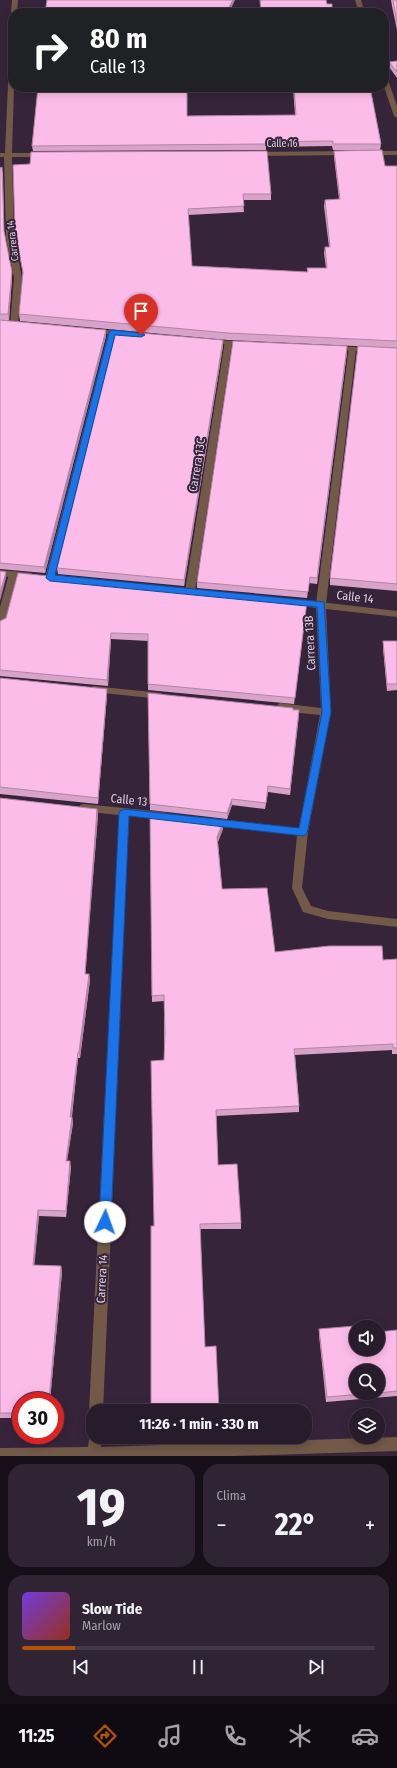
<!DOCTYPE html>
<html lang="es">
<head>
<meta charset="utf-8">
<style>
	body { margin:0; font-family:"Fira Sans Condensed",sans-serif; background:#302434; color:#f1f3f6; height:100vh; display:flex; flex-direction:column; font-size:15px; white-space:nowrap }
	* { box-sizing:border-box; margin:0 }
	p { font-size:13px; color:#a5a1a9 }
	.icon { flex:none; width:22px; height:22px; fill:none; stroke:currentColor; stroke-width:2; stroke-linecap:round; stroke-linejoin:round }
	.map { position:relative; height:1456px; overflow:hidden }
	.details { display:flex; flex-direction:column; gap:8px; padding:8px; background:#160f18; flex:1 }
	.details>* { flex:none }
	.banner { position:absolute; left:8px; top:8px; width:381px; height:84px; border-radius:16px; box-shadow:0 2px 10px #0003,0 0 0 1px #443948; background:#202124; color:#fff; overflow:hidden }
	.fabs { position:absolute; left:349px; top:1320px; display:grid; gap:8px }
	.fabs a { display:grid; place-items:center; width:36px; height:36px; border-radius:50%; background:#281b2c; box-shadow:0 2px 10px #0003,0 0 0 1px #443948; font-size:20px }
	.speed { position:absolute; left:12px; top:1392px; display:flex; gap:8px; font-size:20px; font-weight:700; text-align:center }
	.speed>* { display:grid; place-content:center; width:52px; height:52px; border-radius:50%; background:#281b2c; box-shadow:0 2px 10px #0003,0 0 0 1px #443948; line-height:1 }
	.speed .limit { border:6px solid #d22; background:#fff; color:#111 }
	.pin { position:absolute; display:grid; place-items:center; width:34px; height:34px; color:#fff; margin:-41px -17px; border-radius:50% 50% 50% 0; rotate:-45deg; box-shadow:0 0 4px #0007 }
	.pin .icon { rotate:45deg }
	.me { position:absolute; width:44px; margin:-22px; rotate:3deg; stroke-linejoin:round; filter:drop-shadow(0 0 3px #0008) }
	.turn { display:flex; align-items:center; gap:14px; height:84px; padding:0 16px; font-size:18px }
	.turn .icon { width:52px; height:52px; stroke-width:2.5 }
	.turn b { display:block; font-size:28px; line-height:34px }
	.big { font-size:30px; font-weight:700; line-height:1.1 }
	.details .card { flex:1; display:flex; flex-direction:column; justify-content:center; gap:6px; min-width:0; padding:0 14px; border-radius:16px; background:#302434 }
	.details .dial { align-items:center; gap:0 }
	.dial b { font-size:52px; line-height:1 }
	.song { display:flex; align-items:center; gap:12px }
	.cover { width:48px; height:48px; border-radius:6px; background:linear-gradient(135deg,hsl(260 70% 55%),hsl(10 70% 35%)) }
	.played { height:4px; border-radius:2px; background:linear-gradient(90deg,#b45309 15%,#443948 15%) }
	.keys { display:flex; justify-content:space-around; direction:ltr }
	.heat { display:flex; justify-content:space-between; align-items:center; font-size:22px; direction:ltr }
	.details .tiles { flex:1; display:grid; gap:8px; grid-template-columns:1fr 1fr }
	.card:last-child { grid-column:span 2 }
	.trip { position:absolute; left:86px; top:1404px; width:226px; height:40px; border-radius:16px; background:#281b2c; box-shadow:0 2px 10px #0003,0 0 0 1px #443948; font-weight:700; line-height:40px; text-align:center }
	.tab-bar { display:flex; height:64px; justify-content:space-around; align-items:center; background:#100b12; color:#a5a1a9 }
	.tab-bar .icon { width:28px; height:28px }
	.tab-bar .active { color:#b45309 }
	.tab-bar b { font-size:18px; color:#f1f3f6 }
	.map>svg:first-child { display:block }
</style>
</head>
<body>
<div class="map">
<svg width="397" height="1456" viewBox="0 0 397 1456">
	<rect width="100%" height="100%" fill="#36243b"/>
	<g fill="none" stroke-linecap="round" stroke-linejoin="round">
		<g fill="#725948" fill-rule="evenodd">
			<path d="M109,330H115L116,332L55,578L50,581L45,578Z"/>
			<path d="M225,341H231L232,343L195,591L190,594L185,591Z"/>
			<path d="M349,347H352L356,349L326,604L321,607L316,604Z"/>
			<path d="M14,571L19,574L5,624L0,627V607L9,574Z"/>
		</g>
		<g fill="#725948" fill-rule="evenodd">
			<path d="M12,0H18L17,13H13V15L11,13Z"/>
			<path d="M355,0H361L365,13H359Z"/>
			<path d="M13,35V87H14L12,153H45L49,155L45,157H12L14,237L22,278L18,325L14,327L10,325L14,278L6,237L4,157H0V153H5L10,37Z"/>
			<path d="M384,75L387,77L397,106V118L394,116L384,87Z"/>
			<path d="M347,151H350V155L253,156L249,154L253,152Z"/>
			<rect x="366" y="151" width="31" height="4"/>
			<path d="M91,329L130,332L134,334L130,336L94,333H91Z"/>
			<path d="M206,339L245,342L249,344L245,346L209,343H206Z"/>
			<path d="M332,346L397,349V353L335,350L331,348Z"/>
			<path d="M0,570L31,573L36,576L31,579L0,576Z"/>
			<path d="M294,599L397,611V617L326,609L331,712L308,832L302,888L311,906L328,911L397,919V927L328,919L303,912L292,888L297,835L211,826L207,825L206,822L207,819L211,818L299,828L320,715L280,711L275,707L280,703L321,708L316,608L291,604L289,602Z"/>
			<path d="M93,686L161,693L166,696L161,699L93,692L88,689Z"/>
			<path d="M84,804L163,812L167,813L168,816L167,819L163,820L129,816L103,1411H93V1416L89,1411L119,815L80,811L79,808L80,805Z"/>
			<path d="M93,1431V1437H102L101,1447L397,1437V1451L234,1456H0V1448L88,1447L90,1432Z"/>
		</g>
	</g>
	<g fill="#d9a2c9" fill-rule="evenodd">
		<path d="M391,0H397V30L392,6Z"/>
		<path d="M397,61V78L389,67V62Z"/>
		<path d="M293,87H370L381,144L380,150H333L332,146L266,147V150L33,151L32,146L187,116L295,115Z"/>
		<path d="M334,151L385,166H397V348L228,340L20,321L19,314L23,274L16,237L13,165L271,194V200H243L244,212L188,215L192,266L307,272V268H326L324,253L325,247H329L324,206L325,200L339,199L334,157Z"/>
		<path d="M0,168L3,173L4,233L12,272V278L9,320H0Z"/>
		<path d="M0,320L106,330V336L45,573L0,569Z"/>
		<path d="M223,340V346L184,586L58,574L57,568Z"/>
		<path d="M397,348V591L330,585V578Z"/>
		<path d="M347,352L317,584L309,583L307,598L197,588V582Z"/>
		<path d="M306,608L294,704L148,690V641L111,639L108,686L0,676V621Z"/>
		<path d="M383,641H397V690L387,691L383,648Z"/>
		<path d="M0,678L107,689V695L98,804L0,794Z"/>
		<path d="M148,693L299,710L290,795L268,792L265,809L232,805L227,819L150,810Z"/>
		<path d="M0,798L97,809L98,815L85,974H89L90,980L80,1058H78L72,1117L73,1123L67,1161L71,1167L66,1217L39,1216L34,1265L61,1266L62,1272L50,1401H21V1418H0Z"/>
		<path d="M150,814L223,822V829L218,842L222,889L275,952L383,960L397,959V1054H392V1050L295,1055L299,1106V1112L216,1116L218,1165L241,1223V1229H200L205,1347L219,1411L154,1226L164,1060V1001L152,1002Z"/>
		<path d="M319,1329L356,1349L397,1330V1396L326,1402L319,1335ZM378,1371V1393H356Z"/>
	</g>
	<g fill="#b084a4">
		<path d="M233,0H235L229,13H226Z"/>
		<path d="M12,272V278L9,320L8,314Z"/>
		<path d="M106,330V336L45,573L44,567Z"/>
		<path d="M223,340V346L184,586V580Z"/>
		<path d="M347,346V352L317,584V578Z"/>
		<path d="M6,572V578L0,601V593Z"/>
		<path d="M307,601L306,608L294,704L295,698Z"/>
		<path d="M111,633V639L108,686L107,680Z"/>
		<path d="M107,689V695L98,804V798Z"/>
		<path d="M299,710V716L290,795V789Z"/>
		<path d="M268,786V792L265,809L266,803Z"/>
		<path d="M232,799V805L227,819V813Z"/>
		<path d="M97,809L98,815L85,980V974Z"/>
		<path d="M223,822V829L217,843V837Z"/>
		<path d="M89,974L90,980L80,1058L79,1052Z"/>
		<path d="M78,1052V1058L71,1123L70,1117Z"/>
		<path d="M72,1117L73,1123L66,1167V1161Z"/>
		<path d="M70,1161L71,1167L66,1217V1211Z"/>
		<path d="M38,1210L39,1216L34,1270L33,1265Z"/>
		<path d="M61,1266L62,1272L50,1401H49Z"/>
	</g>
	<g fill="#fcbcea" stroke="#b084a4">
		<path d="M47,0H233L226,13H45Z"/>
		<path d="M260,0H326L327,4H332V13H261Z"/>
		<path d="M393,0H397V22Z"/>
		<path d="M397,61V72L389,62Z"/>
		<path d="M38,87H187V116L296,115L294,87H370L381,144H333V141H324L266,142V144L32,146Z"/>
		<path d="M382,150L385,166H397V341L228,333L19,314L23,272L15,231L13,165L30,164L31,152L267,151L271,194H243L244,206L188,209L192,266L308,272L307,268H327L325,247H330L325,200L340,199L334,151Z"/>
		<path d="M2,167L4,231L12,272L8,314H0V168Z"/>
		<path d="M0,320L106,330L44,567L0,563Z"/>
		<path d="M116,331L223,340L184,580L57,568Z"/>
		<path d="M233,341L347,346L317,578L310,577L308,592L197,582Z"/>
		<path d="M358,346L397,348V584L330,578Z"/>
		<path d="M0,571L6,572L0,593Z"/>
		<path d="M18,573L307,601L295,698L148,684V634L111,633L107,680L0,670V621L6,618Z"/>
		<path d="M383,641H397V684H387Z"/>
		<path d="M0,678L107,689L98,798L0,787Z"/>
		<path d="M148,693L293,708V710H299L290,789L268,786L266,803L232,799L227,813L150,804Z"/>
		<path d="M0,798L97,809L85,974H89L79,1052H78L70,1117H72L66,1161H70L66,1211L38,1210L33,1265L61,1266L49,1401H21V1413H0Z"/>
		<path d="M150,814L223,822L217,837L222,889L267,888L275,952L329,946H382L383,960L397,959V1048H393V1044L294,1049L299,1106L216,1110L218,1165L237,1164L241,1223L200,1224L205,1347L216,1346L219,1411H151V1226H154L151,1061L164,1060L165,1033L164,995L152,996Z"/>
		<path d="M367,1325L368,1327H356V1349H378V1332L397,1330V1391L378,1393V1371H356V1393H374L327,1397L319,1329Z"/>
	</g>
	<path fill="#1a73e8" stroke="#114b97" d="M112,330L141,333L145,335L141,337L115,335L55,575L324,602L331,712L307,834L303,836L129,816L111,1222L109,1225L105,1227L101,1225L99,1222L119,812L124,809L299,828L322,712L317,607L50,581L46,578L109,332Z"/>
	<g text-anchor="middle" stroke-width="4" stroke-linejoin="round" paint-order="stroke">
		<g font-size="10" fill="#dbcfde" stroke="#36243b">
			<text x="282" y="147">Calle 16</text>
			<text transform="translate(12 241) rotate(-97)" y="4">Carrera 14</text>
		</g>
		<g font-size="12" fill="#dbcfde" stroke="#36243b">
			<text transform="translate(197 465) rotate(-81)" y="4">Carrera 13C</text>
			<text transform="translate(355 597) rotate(7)" y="4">Calle 14</text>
			<text transform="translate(310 643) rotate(-93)" y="4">Carrera 13B</text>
			<text transform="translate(129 800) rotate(6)" y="4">Calle 13</text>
			<text transform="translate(102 1279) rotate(-87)" y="4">Carrera 14</text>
		</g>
	</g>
</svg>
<div class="fabs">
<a><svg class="icon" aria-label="sound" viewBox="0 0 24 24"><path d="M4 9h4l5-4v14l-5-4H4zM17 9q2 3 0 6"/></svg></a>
<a><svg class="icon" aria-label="search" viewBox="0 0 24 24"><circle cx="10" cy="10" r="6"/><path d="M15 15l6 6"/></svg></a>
<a><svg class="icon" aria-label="layers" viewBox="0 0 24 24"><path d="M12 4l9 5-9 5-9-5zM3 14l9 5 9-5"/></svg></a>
</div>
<div class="speed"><div class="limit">30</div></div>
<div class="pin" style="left:141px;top:335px;background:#d93025"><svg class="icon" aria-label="arrive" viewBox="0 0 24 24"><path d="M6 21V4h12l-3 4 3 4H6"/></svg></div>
<svg class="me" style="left:105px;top:1222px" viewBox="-20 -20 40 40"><circle r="19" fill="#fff"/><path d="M0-13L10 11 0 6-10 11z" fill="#1a73e8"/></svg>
<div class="trip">11:26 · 1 min · 330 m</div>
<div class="banner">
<div class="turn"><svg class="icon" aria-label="right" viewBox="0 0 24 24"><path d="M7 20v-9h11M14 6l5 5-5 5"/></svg><div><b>80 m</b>Calle 13</div></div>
</div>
</div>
<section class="details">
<div class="tiles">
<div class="card dial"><b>19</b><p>km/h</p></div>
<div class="card"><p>Clima</p>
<div class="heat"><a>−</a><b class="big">22°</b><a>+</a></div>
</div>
<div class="card">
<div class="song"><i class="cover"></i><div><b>Slow Tide</b><p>Marlow</p></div></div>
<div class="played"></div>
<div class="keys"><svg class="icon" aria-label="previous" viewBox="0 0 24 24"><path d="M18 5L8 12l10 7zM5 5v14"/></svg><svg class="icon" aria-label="pause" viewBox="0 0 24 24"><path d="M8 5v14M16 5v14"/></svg><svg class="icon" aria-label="next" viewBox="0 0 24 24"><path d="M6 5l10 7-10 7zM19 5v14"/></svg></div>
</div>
</div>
</section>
<nav class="tab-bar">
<b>11:25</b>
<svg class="icon active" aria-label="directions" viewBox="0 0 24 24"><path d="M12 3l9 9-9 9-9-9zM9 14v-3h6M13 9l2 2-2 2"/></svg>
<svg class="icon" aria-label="music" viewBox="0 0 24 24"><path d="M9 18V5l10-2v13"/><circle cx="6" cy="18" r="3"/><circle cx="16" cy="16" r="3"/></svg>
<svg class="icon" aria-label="phone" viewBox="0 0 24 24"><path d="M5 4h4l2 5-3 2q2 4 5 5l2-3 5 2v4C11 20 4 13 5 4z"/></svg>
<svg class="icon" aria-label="climate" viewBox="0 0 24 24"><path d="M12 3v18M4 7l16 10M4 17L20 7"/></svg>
<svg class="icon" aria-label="car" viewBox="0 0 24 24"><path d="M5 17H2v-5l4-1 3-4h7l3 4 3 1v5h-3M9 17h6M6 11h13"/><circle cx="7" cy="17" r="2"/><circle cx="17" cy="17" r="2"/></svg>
</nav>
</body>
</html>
